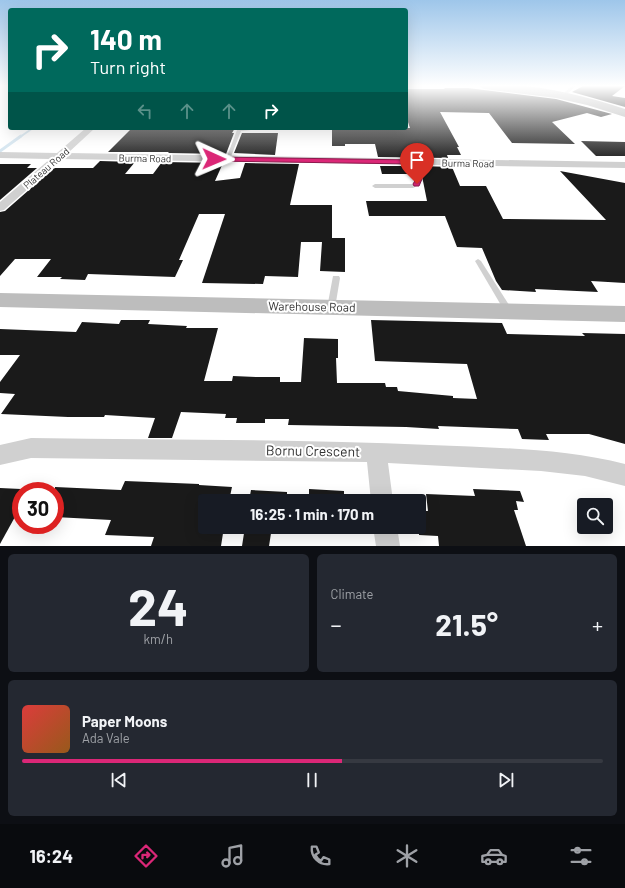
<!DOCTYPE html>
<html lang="en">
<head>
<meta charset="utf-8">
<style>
	body { margin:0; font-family:Barlow,sans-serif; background:#242831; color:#f1f3f6; height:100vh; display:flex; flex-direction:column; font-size:15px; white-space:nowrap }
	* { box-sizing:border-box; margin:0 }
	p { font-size:13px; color:#9ea1a6 }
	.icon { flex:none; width:22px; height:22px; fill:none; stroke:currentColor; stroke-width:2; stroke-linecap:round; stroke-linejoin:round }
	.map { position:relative; height:546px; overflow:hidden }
	.sheet { display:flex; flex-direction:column; gap:8px; padding:8px; background:#0d0f14; flex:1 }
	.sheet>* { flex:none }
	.guide { position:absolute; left:8px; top:8px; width:400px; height:122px; border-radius:4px; box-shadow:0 4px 16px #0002; background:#00695c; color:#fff; overflow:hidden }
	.buttons { position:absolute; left:577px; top:498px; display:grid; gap:8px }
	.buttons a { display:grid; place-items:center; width:36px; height:36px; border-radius:4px; background:#171b24; box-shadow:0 4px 16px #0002; font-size:20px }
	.speed { position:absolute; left:12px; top:482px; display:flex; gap:8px; font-size:20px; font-weight:700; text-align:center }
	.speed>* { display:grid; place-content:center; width:52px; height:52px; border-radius:50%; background:#171b24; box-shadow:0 4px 16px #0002; line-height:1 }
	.speed .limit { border:6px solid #d22; background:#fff; color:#111 }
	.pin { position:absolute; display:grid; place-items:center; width:34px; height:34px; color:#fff; margin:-41px -17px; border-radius:50% 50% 50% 0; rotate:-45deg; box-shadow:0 0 4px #0007 }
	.pin .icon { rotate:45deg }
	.me { position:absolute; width:44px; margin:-22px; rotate:91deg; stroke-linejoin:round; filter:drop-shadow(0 0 3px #0008) }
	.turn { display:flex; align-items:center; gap:14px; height:84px; padding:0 16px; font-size:18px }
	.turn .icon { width:52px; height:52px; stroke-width:2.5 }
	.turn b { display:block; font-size:28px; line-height:34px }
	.lanes { display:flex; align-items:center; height:38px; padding:0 16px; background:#0003; justify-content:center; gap:20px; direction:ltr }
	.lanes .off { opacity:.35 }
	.big { font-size:30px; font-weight:700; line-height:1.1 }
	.sheet .widget { flex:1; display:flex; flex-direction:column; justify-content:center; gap:6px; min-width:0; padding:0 14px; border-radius:6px; background:#242831 }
	.sheet .dial { align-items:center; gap:0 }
	.dial b { font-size:52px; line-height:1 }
	.song { display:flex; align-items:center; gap:12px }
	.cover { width:48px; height:48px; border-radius:6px; background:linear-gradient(135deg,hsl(0 70% 55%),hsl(30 70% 35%)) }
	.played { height:4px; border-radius:2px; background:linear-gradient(90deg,#db2777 55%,#363941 55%) }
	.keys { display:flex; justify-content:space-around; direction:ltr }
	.heat { display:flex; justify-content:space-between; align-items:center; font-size:22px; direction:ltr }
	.sheet .tiles { flex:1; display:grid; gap:8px; grid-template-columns:1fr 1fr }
	.widget:last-child { grid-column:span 2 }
	.trip { position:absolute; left:198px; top:494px; width:228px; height:40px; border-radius:4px; background:#171b24; box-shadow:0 4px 16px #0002; font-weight:700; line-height:40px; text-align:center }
	.tab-bar { display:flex; height:64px; justify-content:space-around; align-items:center; background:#090b0e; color:#9ea1a6 }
	.tab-bar .icon { width:28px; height:28px }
	.tab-bar .selected { color:#db2777 }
	.tab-bar b { font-size:18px; color:#f1f3f6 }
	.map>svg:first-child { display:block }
</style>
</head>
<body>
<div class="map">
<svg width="625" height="546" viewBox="0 0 625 546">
	<rect width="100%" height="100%" fill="#fff"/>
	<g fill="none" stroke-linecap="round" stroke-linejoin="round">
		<path stroke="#cfe2ee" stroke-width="2" d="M20,137L33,128"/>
		<path stroke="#cfe2ee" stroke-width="3" d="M0,151L21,136"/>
	</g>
	<g fill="#1a1a1a">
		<path d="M583,86H625L612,96L625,98V107L572,92Z"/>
		<path d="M444,88H468L556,99L612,114L601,117L587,113L552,122L575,144L512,143L489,113L440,112L459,147H457L461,155H447L448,158L378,157L375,144H345V146H332V128H410L406,116V89H445Z"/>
		<path d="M132,128H235L232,133H234L226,154L168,153L169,152H108Z"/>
		<path d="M242,133H278L275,155L234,153Z"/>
		<path d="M581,141L625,142V156H596Z"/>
		<path d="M100,161L135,162L125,174H153L162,162L223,163L215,181L240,178L245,163L299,164L290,205H332V238H345V272L320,271L322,242H301L298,277L265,276L263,284L202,283L225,214H199L179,260H183L175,277L88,274L85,280L60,279L62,277H37L51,259H15L0,276V212L5,211L54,168H93Z"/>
		<path d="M0,164H31L27,168H37L0,200Z"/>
		<path d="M380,166H412L414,174H382Z"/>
		<path d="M420,166L452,167L460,186H486L503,219L606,220L560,171L625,183V283L591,281L598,292L535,289L536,292L502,290L496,281L482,248L457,247L445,216H369L366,201H427Z"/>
		<path d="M121,320H150L148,324L187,326L186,328H218L204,381H232L233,376L257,377H280V382H301L304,338L338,339V358H336L337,383H385L386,387H397L398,391L453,396V398L477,399L467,364L375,361L371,320L502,323L507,334L585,336L582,333L625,334V444L589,434H546L549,440L522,439L518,429L438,426L439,429L406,427L288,425L289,419H265V423H236L237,418H225L226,414L181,412L172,438H148L155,418L105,415L104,417H68L1,414L15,394L0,393V382L20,355H0V329L76,332L82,322L119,324Z"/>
		<path d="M125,481L199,484V485L232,487L229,501H205V527H224L221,546H151L154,537L105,535L111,520L55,517V487L121,490Z"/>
		<path d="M0,488L21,489V506L0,544Z"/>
		<path d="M309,489L344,491V501H309Z"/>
		<path d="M473,489L520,491L524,502L516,501L518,510H514L526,546H439L438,536L419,535V511H428L426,494L475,496Z"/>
		<path d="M251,490L287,492V501H249Z"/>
		<path d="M245,527H272L269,546H242Z"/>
	</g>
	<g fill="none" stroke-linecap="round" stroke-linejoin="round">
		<g fill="#d0d0d0" fill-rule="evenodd">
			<path d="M572,86H576L567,94H565V92Z"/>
			<path d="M247,128H306L304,129H260L241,131L230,159L226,160V159L237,130Z"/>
			<path d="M413,161L417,162L422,179L419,185L413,188H375L372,186L375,184H412L415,183L416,179Z"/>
			<path d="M478,259L481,261L511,308L512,310L511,312H505L475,261Z"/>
			<path d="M333,276H339L340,278L335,308L334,310H328L327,308Z"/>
		</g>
		<g fill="#d0d0d0" fill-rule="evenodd">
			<path d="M86,128H95L68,153L625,162V168L62,159L4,210L0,211V202L50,159L0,158V152L57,153Z"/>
			<path d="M31,438C164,440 297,439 430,445C495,448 561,448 625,464V486L585,476L541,471L388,463L393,501H371L367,462L31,458L0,465V445Z"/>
			<path d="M373,527H397L400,546H376Z"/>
		</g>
		<path fill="#bdbdbd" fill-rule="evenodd" d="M0,293L625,306V322L0,307Z"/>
		<path fill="#ababab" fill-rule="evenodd" d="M479,86C527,81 579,94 625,109V117L587,105L556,98L484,89Z"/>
	</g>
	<linearGradient id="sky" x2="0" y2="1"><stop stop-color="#9ec6ea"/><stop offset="0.53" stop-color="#fff"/><stop offset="1" stop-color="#fff" stop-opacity="0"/></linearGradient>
	<rect width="625" height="162" fill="url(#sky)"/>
	<path fill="#db2777" stroke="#8e194d" d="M212,157L415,160L418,162L422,179L419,186H414L413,184L416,179L412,164L214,161L212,160Z"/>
	<g text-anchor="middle" stroke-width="4" stroke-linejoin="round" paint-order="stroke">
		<g font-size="10" fill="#333" stroke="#fff">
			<text transform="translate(145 158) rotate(1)" y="4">Burma Road</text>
			<text transform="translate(468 163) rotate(1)" y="4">Burma Road</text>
			<text transform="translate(46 168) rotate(-41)" y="4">Plateau Road</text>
		</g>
		<g font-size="12" fill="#333" stroke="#fff">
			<text transform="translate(312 307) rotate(1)" y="4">Warehouse Road</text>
		</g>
		<g font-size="14" fill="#333" stroke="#fff">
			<text transform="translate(313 451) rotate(1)" y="5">Bornu Crescent</text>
		</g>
	</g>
</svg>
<div class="buttons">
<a><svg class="icon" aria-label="search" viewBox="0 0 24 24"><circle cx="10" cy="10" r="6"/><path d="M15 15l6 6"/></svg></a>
</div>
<div class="speed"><div class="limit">30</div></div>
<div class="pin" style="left:417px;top:184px;background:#d93025"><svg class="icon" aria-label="arrive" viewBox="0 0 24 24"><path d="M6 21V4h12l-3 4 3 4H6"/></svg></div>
<svg class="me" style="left:214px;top:159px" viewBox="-20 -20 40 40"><path d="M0-17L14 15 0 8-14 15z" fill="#db2777" stroke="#fff" stroke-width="4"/></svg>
<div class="trip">16:25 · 1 min · 170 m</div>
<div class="guide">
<div class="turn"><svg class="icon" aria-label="right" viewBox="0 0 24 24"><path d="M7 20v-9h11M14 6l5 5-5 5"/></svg><div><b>140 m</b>Turn right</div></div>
<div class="lanes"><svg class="icon off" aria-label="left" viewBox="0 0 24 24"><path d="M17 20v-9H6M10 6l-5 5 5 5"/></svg><svg class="icon off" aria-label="ahead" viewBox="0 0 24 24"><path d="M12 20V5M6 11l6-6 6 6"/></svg><svg class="icon off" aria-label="ahead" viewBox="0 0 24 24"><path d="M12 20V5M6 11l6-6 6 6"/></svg><svg class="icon" aria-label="right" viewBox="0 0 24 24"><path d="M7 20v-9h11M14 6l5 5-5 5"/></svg></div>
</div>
</div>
<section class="sheet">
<div class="tiles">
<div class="widget dial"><b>24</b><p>km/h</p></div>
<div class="widget"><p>Climate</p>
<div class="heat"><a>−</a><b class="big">21.5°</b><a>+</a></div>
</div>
<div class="widget">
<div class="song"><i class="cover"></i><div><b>Paper Moons</b><p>Ada Vale</p></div></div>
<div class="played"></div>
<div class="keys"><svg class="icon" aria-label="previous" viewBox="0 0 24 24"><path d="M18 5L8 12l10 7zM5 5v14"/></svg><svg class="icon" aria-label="pause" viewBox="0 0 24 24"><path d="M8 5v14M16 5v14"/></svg><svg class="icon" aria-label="next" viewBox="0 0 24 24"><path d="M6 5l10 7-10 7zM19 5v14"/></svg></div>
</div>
</div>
</section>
<nav class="tab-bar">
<b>16:24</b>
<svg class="icon selected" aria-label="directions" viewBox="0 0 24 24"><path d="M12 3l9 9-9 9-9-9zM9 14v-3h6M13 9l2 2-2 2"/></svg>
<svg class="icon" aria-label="music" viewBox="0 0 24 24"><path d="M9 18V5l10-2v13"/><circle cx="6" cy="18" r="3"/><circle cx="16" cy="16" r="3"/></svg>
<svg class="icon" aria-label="phone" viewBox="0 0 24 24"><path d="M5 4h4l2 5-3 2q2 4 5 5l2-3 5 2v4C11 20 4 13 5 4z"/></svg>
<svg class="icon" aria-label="climate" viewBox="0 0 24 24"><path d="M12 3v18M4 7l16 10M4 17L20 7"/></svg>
<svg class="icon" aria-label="car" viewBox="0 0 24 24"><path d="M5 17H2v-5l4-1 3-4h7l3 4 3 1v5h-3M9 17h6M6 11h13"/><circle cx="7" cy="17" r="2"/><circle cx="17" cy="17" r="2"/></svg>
<svg class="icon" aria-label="filters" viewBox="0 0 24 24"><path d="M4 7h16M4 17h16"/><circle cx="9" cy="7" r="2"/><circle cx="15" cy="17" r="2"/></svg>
</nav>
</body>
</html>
